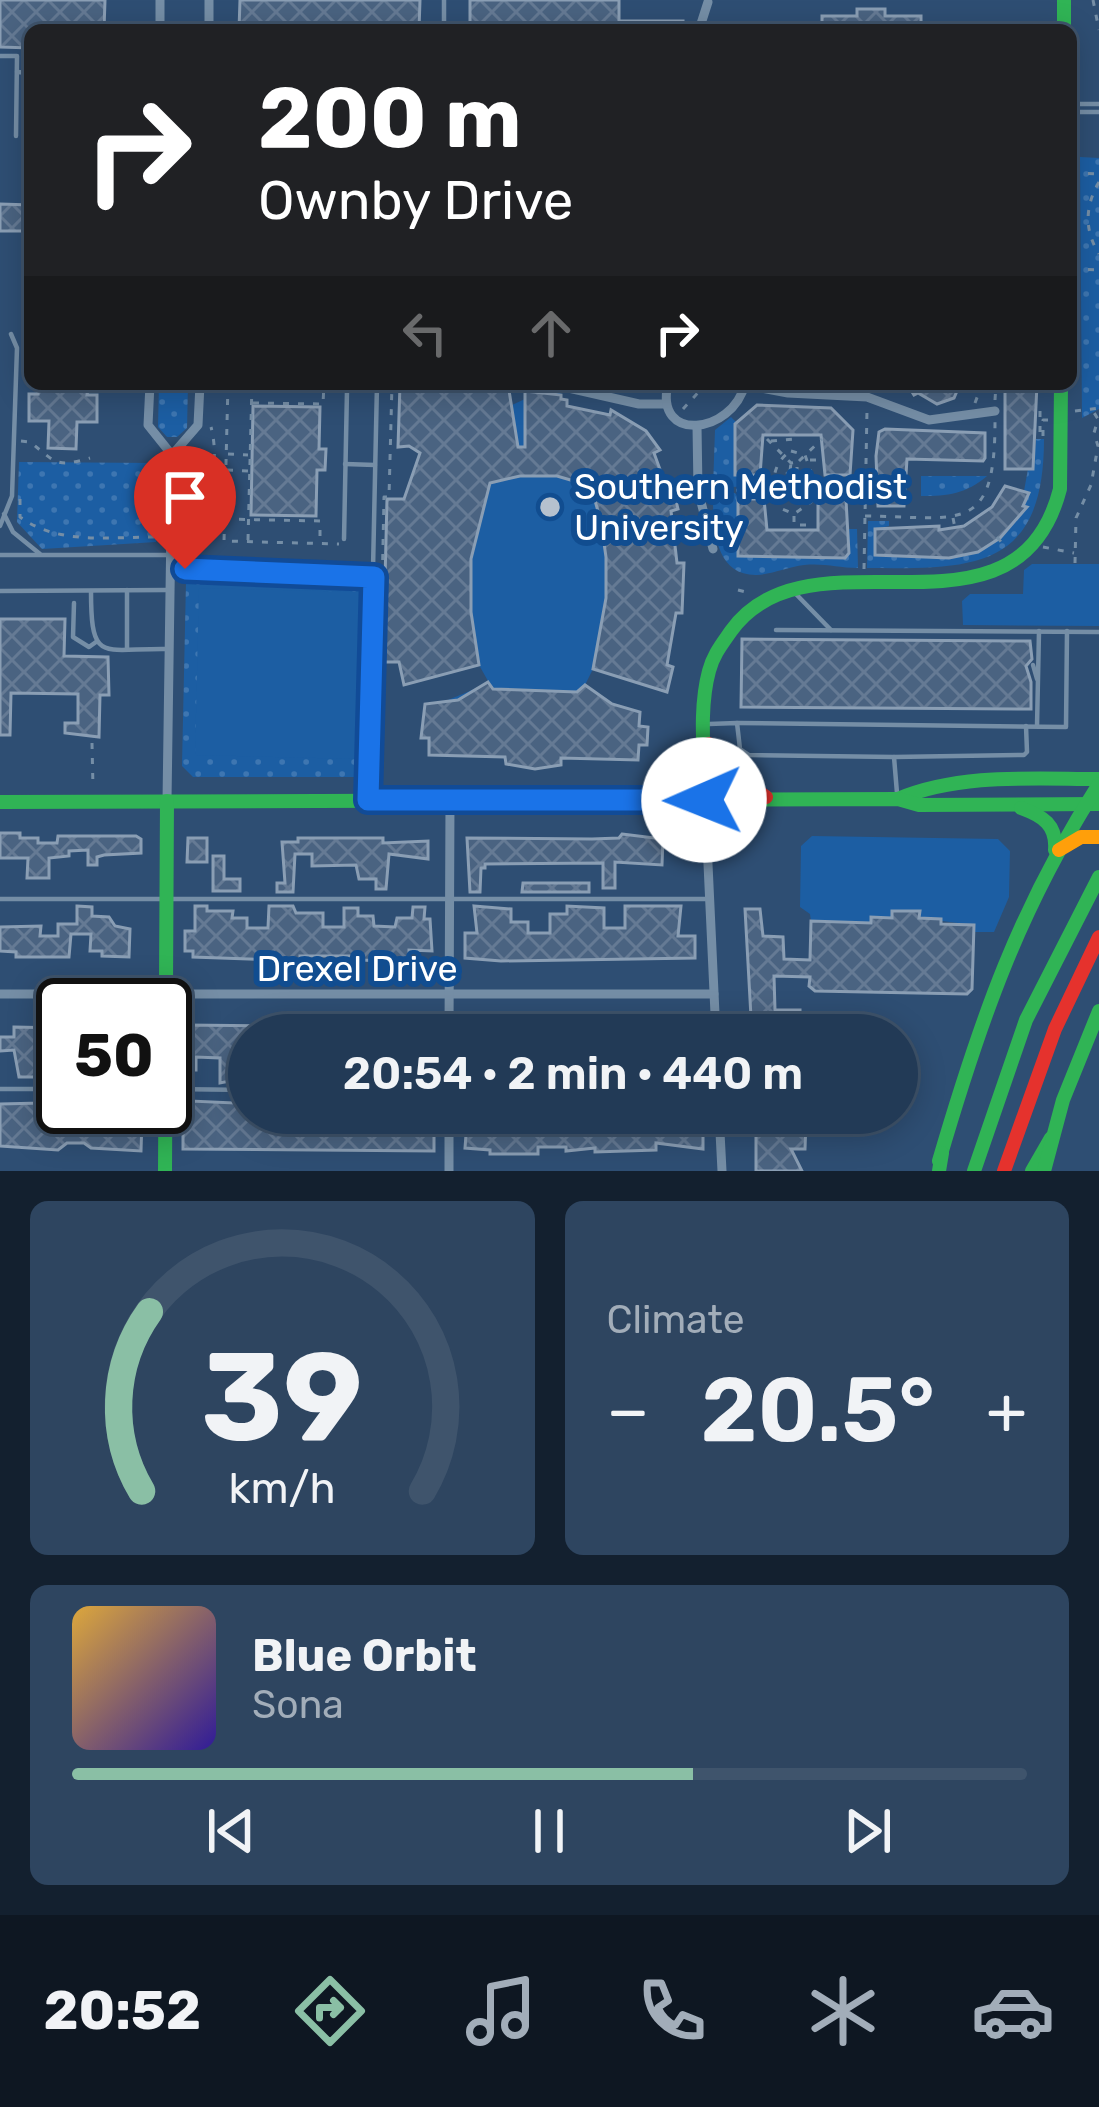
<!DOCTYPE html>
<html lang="en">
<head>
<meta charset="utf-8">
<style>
	body { margin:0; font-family:Rubik,sans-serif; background:#2e4560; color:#f1f3f6; height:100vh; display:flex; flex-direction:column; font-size:45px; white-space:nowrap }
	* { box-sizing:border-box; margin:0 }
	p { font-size:39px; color:#a2adb9 }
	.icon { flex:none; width:66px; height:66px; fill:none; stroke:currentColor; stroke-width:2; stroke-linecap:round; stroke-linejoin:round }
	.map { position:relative; height:1171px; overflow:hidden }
	.sheet { display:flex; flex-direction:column; gap:30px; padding:30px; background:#13202f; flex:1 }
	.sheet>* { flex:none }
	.guide { position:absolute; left:24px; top:24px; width:1053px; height:366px; border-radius:18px; box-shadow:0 6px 30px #0003,0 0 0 3px #3f546c; background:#202124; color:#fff; overflow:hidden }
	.speed { position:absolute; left:36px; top:978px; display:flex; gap:24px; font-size:60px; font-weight:700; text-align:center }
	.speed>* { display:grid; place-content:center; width:156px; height:156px; border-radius:50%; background:#223a56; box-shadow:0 6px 30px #0003,0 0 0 3px #3f546c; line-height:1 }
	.speed .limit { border:6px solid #111; border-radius:18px; background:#fff; color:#111 }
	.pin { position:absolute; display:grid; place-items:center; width:102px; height:102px; color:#fff; margin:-123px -51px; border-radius:50% 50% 50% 0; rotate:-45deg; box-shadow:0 0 12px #0007 }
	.pin .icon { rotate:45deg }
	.me { position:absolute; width:132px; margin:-66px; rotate:269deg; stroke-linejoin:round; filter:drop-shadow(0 0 9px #0008) }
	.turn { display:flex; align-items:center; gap:42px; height:252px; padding:0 36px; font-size:54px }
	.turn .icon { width:156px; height:156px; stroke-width:2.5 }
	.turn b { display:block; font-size:84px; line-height:102px }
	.lanes { display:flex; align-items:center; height:114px; padding:0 36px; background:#0003; justify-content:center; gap:60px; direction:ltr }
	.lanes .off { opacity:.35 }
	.big { font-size:90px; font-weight:600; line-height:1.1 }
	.sheet .widget { flex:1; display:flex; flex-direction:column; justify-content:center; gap:18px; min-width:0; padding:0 42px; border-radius:18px; background:#2e4560 }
	.sheet .dial { align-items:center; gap:0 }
	.dial svg { height:312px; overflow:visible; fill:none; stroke:#3f546c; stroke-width:7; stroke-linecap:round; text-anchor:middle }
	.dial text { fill:#f1f3f6; stroke:none }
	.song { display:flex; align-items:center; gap:36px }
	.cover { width:144px; height:144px; border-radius:18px; background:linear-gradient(135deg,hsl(40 70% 55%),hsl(250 70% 35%)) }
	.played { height:12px; border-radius:6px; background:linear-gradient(90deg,#8abfa5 65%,#3f546c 65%) }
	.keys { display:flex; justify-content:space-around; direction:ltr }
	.heat { display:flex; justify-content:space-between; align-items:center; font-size:66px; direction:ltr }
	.sheet .tiles { flex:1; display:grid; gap:30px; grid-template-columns:1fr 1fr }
	.widget:last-child { grid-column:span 2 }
	.trip { position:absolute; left:228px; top:1014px; width:690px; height:120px; border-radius:60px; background:#223a56; box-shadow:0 6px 30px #0003,0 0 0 3px #3f546c; font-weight:600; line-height:120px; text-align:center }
	.dock { display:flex; height:192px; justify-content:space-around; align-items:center; background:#0e1722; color:#a2adb9 }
	.dock .icon { width:84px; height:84px }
	.dock .active { color:#8abfa5 }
	.dock b { font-size:54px; color:#f1f3f6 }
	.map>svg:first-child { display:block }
</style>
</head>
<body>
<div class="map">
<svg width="1099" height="1171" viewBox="0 0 1099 1171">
	<defs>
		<pattern id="grass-dots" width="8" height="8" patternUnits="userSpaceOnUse" patternTransform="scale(3)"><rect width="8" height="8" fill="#1c5ea3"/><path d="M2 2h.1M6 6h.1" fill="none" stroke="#3e76b1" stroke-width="1.8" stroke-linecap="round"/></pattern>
		<pattern id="building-cross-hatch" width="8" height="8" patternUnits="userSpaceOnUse" patternTransform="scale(3)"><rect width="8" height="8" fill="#4a6381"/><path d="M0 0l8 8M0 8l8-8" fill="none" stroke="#657a94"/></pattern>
	</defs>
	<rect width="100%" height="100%" fill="#2e4e73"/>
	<g fill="url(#grass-dots)">
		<path d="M1080,157L1099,158V409L1082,418Z"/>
		<path d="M159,384H188L187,428L177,437H167L158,427Z"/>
		<path d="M731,417L738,424L735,475L767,474V485L713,488L715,430Z"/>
		<path d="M1036,439H1044C1044,570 974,569 867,568L868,521H889V526L875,529V554L882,557C947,557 983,565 1026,508L1023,506L1028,494L1024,491L1028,469H1033Z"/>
		<path d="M19,462L154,463L156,542L42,549L17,522Z"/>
		<path d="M921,476H987C966,494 948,496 921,496Z"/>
		<path d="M713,493H735L738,497V556L849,552V529H857L858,568C838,568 825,563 804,565C788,567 773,574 757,575C713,576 713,524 713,493Z"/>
		<path d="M186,582L357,586L363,593L358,777H193L182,766Z"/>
	</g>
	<g fill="#1c5ea3">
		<path d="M400,384H508L512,405L527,398L525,391L561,392L559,399L567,400V406L609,415L611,410C632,420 646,431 660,450L654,454L666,485H672L678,509L671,511L677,562L684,563L682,613L676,614L667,664L673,667L667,692L593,669L585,685L611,703L640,712L639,726L648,727L647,745H639L638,760L561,758V765L535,769L506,764L505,757L429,755V739L421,738C421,698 460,701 488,681L479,665L404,685L399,662H383L387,499H404L420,453L409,447H398Z"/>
		<path d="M1032,564H1099V626L963,625L962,601L970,594H1023L1024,570Z"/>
		<path d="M199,588L362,592L358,759L195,755Z"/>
		<path d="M812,836L998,839L1010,851L1009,897L994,932H974L973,925L919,918V911H893L892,918L871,917V923L811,921L810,914L800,907L801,846Z"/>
	</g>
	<g fill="url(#building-cross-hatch)" stroke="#8a9eb4" stroke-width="3">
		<path d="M0,0H105L104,30H30V48L0,47Z"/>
		<path d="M240,0H420L419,30H239Z"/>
		<path d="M470,0H619V21H683V30H470Z"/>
		<path d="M857,9H885V16H921V30H822V16H857Z"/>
		<path d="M0,204L30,205V231H0Z"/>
		<path d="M400,384H508L518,447H525V391L561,395V399L567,400V406L610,415L611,410L646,431L660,450L654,453L666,486L672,485L678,509L671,511L677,563H684L682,613H676L667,665L673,667L667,692L593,669L606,598V557L601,522L591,486L557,476H520L490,483L471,559V612L479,665L404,685L399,662H383L387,499H404L420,453L409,446L398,447Z"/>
		<path d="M907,384H960L954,398L937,404L918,393L914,395Z"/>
		<path d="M1005,384H1037L1033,469H1005Z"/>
		<path d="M38,388L88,390L87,395H97V422H77L76,449L48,448L49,421H29V394H38Z"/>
		<path d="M757,405L831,408L853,430L850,475H825L821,435H763L760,475H735V424Z"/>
		<path d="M253,406L320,407L319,449H326L325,470H317L316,516L251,515Z"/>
		<path d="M885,429L985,433V458L983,461L907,459L904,506H878L876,456L879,432Z"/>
		<path d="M1005,486L1029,493L1023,506L1027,507L1000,538L978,552L949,558L875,555V529L939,526V530L964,526L992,507Z"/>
		<path d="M738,499H764L767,530H818V500H846L849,553L845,558L738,556Z"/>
		<path d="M0,619H65L64,656L108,657L109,695H100L99,737L65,733V723H78V694L11,693L10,735H0Z"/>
		<path d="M742,639L1030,641L1032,659L1026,666L1031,682V709L741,707Z"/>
		<path d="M488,682L493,689L577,692L585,685L612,704L640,712L639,726L648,727L647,745H639L638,760L561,758V765L535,769L506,764L505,757L429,755V738H421L425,704L458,700Z"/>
		<path d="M0,833H20V838H38V843H57L58,836H136L141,839V853L104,855L97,857V865H88V850L69,851V856L49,858V878H27L28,858H0Z"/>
		<path d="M622,834L663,839L662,865L615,862V888H603V863L485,864V868H481L480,892H470L467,838L592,839L619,838Z"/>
		<path d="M188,838H207V862H187Z"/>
		<path d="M298,838H383V843L428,841V859L389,854L386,889H376V879H359L356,865L312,866V854H295L293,892H277V883H285L282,842H298Z"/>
		<path d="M213,856H224V879H240V891H213Z"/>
		<path d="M523,883H589V892H522Z"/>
		<path d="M77,906L92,907V916L109,917L115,926L130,929L129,957L102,956V951H90L91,934H71L69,957H16V952L0,951V927L41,926L40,936H58V924H77Z"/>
		<path d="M195,906H207V911H233L232,918H247V928H268L269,906H293L296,913H323V927H344V908H358V916H373L374,926L395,927L397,918H412L413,907H425L424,919H430L432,951L409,950V958L383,961L362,960V956H300V960H281L193,957V951H185V931H195Z"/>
		<path d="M474,906L511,909V922H528V933H550V914H567V906L604,908V928H625V906H681L678,936H695V958L501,961L465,958V933H477Z"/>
		<path d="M745,909H760L763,936L783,937L784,959L810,960L811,921L871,923V917L892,918V911H920L919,918L941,919V924L974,925L972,989L967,994L815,991L809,986L810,977L774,976L775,1010H800V1019H783L782,1035H752Z"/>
		<path d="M184,1025L282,1026V1035H249L245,1078L220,1083V1058L196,1057V1070H183Z"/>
		<path d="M566,1026L643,1027V1035H566Z"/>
		<path d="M14,1027L60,1028L54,1061H35V1077H19L14,1050L0,1051V1037H14Z"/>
		<path d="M234,1097L247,1098V1117L322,1113V1119L345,1120V1113H424V1122H434V1151L183,1149V1121H191V1101L234,1103Z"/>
		<path d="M41,1099H60L61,1122H66V1129H90V1125H101V1119L142,1120L141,1151L91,1148L84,1143H67L58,1150L0,1146V1104L41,1103Z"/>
		<path d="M516,1113H530V1118H549V1113H579V1117H599V1113L675,1114L677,1120L703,1123V1149L656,1143V1150L595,1152V1148L566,1151V1147H538V1154H490V1150L465,1148L467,1121L516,1123Z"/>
		<path d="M756,1113H784V1121L806,1122L805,1149H791L802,1171H756Z"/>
	</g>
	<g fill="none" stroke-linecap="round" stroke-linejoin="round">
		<g stroke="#758ea6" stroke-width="3" stroke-dasharray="6 9" stroke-linecap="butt">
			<path d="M1093,0L1099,30"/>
			<path d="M1073,173L1099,174"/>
			<path d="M1099,182C1085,206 1084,230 1099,254"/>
			<path d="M1073,269L1099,270"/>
			<path d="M228,384L224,541L339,544"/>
			<path d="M351,384L369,385"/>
			<path d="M995,400L996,384"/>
			<path d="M253,403L323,404L324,384"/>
			<path d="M975,403L982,384"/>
			<path d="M683,409L706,384"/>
			<path d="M1040,411V437H1043V420H1048"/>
			<path d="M1075,411L1099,408"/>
			<path d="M767,439L791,463L797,462V474L790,471L791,463"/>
			<path d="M21,441L30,442C57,463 55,468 90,458"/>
			<path d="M771,441L794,439"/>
			<path d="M791,451L805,455L814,481L811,502L794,514L782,509C770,490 770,464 791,451Z"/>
			<path d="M228,454L248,455"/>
			<path d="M810,460H820"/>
			<path d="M799,461L822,439"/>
			<path d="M227,470L248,471"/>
			<path d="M800,472L814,486"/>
			<path d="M775,484L790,471"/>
			<path d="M191,487L207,488C216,470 216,446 211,427"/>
			<path d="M706,490L864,491"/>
			<path d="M20,499V517C58,545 109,537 154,537"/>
			<path d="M794,516V525H814"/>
			<path d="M865,516C960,517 995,536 995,422"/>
			<path d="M953,518L955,528"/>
			<path d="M224,519L320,521V542"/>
			<path d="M997,537L1006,548"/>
			<path d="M248,540L252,384"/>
			<path d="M1043,547L1074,553"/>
			<path d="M1075,563L1076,518L1091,485L1098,446L1094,433L1098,419L1093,411"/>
			<path d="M864,569L867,410"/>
			<path d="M738,590L750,593"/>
			<path d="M92,743L93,788"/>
			<path d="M378,785L384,497H389L392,384"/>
		</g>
		<g stroke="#758ea6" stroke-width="4.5">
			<path d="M444,30V0"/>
			<path d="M0,56H17L16,136"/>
			<path d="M17,72L30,73"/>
			<path d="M1071,104H1099"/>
			<path d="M1071,112H1099"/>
			<path d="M345,464L375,465"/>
			<path d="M4,514L13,532L40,554"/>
			<path d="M0,526L12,496L17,348L11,334"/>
			<path d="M344,539L347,390"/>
			<path d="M0,555H171"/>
			<path d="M171,569L374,577"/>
			<path d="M127,590V649"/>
			<path d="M0,591L168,590"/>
			<path d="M91,591C91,665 102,648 167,649"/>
			<path d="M793,591L831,630"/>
			<path d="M74,603L73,637L89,647L96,642"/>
			<path d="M776,630L1099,632"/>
			<path d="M1033,665L1037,679"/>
			<path d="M737,723L1066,727L1067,631"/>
			<path d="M709,724L737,723L740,749L749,755L894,757L897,793"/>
			<path d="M1037,726L1039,631"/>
			<path d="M894,757L1024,755L1027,752L1026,726"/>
			<path d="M368,800L377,384"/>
			<path d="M0,899H708"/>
			<path d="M0,1089H63"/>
			<path d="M171,1089L249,1090"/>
		</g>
		<g stroke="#758ea6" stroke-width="9">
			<path d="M160,30V0"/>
			<path d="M209,30V0"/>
			<path d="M699,30L708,2"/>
			<path d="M150,384L148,425L172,455L167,801"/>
			<path d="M551,384L639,404H666"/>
			<path d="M668,384C654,443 732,435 745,384"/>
			<path d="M745,385L788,393L867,397L929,420L995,411"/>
			<path d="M697,426L698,490L713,549"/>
			<path d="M172,455L198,425L200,384"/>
			<path d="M705,800L716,1035"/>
			<path d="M0,994H714"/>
			<path d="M449,1035L450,801"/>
			<path d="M719,1113L722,1171"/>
			<path d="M449,1171V1113"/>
		</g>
		<g stroke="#30b455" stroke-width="14">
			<path d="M1064,0V30"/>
			<path d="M898,799C960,773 1033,779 1099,779"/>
			<path d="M705,800C705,758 698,712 709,671C713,655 722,644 731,631C810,520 1016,659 1060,489L1061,384"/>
			<path d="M0,802L898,799L919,805L1099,804"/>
			<path d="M1021,808C1043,816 1057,825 1055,850"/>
			<path d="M939,1161C980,1021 1019,908 1099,784"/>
			<path d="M165,1171L167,801"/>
			<path d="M939,1171L942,1153"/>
			<path d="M974,1171L1026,1020L1099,877"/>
			<path d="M1032,1171L1051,1138"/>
			<path d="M1044,1171L1063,1100L1099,1011"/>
		</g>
		<path stroke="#ff9f0a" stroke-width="14" d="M1059,850L1081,837H1099"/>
		<g stroke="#e5322d" stroke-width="14">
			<path d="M709,744L723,767L766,797"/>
			<path d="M1004,1171L1055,1029L1099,937"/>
		</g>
	</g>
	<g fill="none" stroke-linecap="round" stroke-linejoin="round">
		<g stroke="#114b97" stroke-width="30">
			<path id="route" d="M185,569L374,577L368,800H704"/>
		</g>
		<use href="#route" stroke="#1a73e8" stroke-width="21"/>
	</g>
	<circle fill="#b6c1ce" stroke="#114d90" stroke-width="4.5" cx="550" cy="507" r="12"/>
	<g text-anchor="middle" stroke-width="12" stroke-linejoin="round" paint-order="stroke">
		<g font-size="36" fill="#fff" stroke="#114d90" text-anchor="start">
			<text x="574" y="499">Southern Methodist<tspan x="574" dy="41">University</tspan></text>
		</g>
		<g font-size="36" fill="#fff" stroke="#114d90">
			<text x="357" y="981">Drexel Drive</text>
		</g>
	</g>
</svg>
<div class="speed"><div class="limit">50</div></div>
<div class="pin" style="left:185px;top:569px;background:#d93025"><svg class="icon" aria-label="arrive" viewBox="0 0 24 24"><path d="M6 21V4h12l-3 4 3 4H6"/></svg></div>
<svg class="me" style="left:704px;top:800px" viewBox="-20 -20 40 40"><circle r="19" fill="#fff"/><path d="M0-13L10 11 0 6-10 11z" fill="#1a73e8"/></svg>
<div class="trip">20:54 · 2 min · 440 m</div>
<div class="guide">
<div class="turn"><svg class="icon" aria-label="right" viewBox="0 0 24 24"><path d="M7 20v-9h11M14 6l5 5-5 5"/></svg><div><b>200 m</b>Ownby Drive</div></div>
<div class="lanes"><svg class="icon off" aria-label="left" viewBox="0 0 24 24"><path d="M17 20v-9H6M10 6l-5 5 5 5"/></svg><svg class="icon off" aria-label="ahead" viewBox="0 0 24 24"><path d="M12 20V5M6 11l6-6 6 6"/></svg><svg class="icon" aria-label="right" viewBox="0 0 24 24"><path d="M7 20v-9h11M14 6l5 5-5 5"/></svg></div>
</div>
</div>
<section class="sheet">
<div class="tiles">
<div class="widget dial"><svg viewBox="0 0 100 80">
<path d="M14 69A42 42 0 1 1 86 69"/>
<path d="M14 69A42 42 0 0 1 16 23" stroke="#8abfa5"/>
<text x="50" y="56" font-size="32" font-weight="700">39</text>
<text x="50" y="72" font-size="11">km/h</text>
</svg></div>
<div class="widget"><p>Climate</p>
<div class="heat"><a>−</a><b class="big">20.5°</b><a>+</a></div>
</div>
<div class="widget">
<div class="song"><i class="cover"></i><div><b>Blue Orbit</b><p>Sona</p></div></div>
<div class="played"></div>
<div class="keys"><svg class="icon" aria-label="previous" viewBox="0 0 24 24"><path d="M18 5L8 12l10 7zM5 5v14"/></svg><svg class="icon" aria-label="pause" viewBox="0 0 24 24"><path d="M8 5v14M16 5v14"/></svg><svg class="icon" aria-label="next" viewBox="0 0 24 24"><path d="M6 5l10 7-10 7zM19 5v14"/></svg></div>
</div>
</div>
</section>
<nav class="dock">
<b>20:52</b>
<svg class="icon active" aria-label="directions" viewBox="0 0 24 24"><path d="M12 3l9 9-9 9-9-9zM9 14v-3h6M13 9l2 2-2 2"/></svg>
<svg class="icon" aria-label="music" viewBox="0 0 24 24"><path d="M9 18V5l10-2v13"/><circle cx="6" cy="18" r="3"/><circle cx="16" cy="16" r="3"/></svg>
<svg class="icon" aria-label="phone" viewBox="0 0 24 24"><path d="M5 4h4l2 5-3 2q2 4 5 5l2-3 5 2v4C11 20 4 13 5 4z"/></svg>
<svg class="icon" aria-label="climate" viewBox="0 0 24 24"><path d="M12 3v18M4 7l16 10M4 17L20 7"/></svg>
<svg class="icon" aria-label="car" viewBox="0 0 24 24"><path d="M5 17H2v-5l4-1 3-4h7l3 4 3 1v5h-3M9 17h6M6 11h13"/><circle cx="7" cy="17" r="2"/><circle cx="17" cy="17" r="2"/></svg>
</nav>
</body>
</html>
